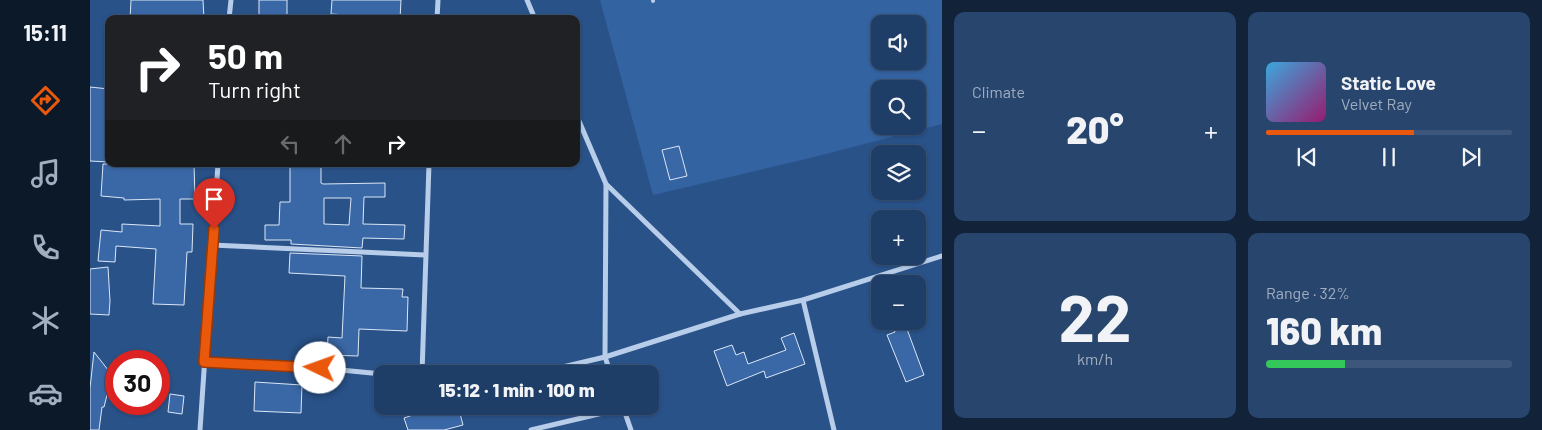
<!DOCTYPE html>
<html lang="en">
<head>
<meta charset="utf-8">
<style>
	body { margin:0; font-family:Barlow,sans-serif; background:#27456d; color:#f1f3f6; height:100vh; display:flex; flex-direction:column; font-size:19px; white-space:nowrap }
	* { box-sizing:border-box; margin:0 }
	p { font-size:16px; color:#a1aec0 }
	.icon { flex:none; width:28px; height:28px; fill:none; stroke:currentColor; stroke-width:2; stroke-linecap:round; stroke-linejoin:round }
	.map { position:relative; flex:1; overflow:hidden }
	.panel { display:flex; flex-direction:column; gap:12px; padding:12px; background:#112239; width:600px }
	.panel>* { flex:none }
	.top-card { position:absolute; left:15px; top:15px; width:475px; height:152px; border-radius:10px; box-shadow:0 1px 4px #0004,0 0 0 1px #3c577b; background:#202124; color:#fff; overflow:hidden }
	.buttons { position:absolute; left:781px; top:15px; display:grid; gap:10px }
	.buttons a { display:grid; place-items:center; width:55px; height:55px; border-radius:10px; background:#1f3e67; box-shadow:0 1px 4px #0004,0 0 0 1px #3c577b; font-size:25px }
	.speed { position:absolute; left:15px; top:350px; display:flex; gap:10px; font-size:25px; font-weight:700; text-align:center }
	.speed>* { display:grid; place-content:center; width:65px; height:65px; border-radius:50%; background:#1f3e67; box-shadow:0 1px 4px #0004,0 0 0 1px #3c577b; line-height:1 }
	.speed .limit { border:8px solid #d22; background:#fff; color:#111 }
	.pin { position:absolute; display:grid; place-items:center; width:42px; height:42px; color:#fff; margin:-51px -21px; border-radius:50% 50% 50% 0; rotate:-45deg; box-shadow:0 0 5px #0007 }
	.pin .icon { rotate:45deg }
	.me { position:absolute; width:55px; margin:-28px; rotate:273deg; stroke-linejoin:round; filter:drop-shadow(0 0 4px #0008) }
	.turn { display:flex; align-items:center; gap:18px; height:105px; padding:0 20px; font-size:22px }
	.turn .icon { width:65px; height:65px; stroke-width:2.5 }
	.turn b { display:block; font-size:35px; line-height:42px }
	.lanes { display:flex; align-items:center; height:48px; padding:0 20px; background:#0003; justify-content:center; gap:25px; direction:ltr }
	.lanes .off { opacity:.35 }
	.big { font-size:38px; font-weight:800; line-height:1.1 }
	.panel .card { flex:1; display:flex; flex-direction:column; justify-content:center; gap:8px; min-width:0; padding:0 18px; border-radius:10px; background:#27456d }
	.panel .dial { align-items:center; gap:0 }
	.dial b { font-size:65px; line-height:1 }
	.song { display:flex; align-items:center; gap:15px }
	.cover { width:60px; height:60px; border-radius:8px; background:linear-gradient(135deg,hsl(200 70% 55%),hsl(320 70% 35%)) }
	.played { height:5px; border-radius:2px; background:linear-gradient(90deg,#ea580c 60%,#3c577b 60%) }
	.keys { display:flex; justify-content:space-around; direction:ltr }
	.heat { display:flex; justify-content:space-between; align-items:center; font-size:28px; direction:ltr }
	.charge { height:8px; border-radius:4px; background:linear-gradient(90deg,#34c759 32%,#3c577b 0) }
	.panel .tiles { flex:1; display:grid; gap:12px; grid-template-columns:repeat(2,1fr) }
	.trip { position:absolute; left:284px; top:365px; width:285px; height:50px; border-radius:10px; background:#1f3e67; box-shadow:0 1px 4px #0004,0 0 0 1px #3c577b; font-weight:800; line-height:50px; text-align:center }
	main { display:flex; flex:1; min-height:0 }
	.tab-bar { display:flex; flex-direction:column; width:90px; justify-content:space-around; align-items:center; background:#0c1929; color:#a1aec0 }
	.tab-bar .icon { width:35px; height:35px }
	.tab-bar .current { color:#ea580c }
	.tab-bar b { font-size:22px; color:#f1f3f6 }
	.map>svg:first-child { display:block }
</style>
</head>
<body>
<main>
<nav class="tab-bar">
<b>15:11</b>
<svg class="icon current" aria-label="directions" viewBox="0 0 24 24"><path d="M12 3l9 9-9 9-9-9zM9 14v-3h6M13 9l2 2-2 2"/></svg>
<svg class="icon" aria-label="music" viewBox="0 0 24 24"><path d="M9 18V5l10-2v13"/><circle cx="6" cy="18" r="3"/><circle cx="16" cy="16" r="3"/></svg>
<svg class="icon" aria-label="phone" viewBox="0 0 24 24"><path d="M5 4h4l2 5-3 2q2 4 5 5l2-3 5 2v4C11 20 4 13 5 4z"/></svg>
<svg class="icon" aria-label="climate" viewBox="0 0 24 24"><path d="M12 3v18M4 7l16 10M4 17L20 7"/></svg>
<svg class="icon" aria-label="car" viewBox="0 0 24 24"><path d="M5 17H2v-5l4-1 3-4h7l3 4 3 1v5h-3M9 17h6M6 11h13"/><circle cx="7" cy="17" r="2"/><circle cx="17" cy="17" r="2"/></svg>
</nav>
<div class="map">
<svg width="852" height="430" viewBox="0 0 852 430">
	<rect width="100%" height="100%" fill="#295289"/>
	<path fill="#3463a1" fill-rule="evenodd" d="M510,0H852V124L716,159L563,195ZM790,24H828V61H790ZM790,89H828V126H790Z"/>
	<g fill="#3a68a6" stroke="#dbe7f7" fill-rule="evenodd">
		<path d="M41,0H113L114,19H40Z"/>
		<rect x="169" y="0" width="28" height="19"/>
		<path d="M242,0H311L310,19H275V16L241,14Z"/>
		<path d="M0,87L19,89V162L0,161Z"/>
		<path d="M589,146L597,176L580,180L572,150Z"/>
		<path d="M13,164H104L105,199H90V224H103L102,252H97L94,305L63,304L66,249L26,246L25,262L8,261L11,230L32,232V224L70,226V199L34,200V198L11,196Z"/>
		<path d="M200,164H231V183L233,184L295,183V197H274L273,224L315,225L314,239L273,238L272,248L201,244V240H175V225H189L190,202H200ZM234,198H261L259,225L234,224Z"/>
		<path d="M200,253L272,256L271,288L313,289L312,297H318L317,331L269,329L268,356L237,355L238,337L252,338L255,276L199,273Z"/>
		<path d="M18,267L20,301L19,315L0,314V269Z"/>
		<path d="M800,321H814L834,375L816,382L797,335L805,332Z"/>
		<path d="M704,333L715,364L676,378L674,371L637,386L624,351L642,345L646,355L654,352L658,364L696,350L691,338Z"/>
		<path d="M4,352L22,375L14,407H12L9,430H0V388Z"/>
		<path d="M165,382L212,385L211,413L164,411Z"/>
		<path d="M80,394L94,396L92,414L78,412Z"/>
		<path d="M349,406H368L373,425L354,430H318L314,418Z"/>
	</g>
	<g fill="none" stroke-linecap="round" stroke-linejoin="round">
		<path stroke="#b7cde9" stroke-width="4" d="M563,0V1"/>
		<g stroke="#b7cde9" stroke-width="5">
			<path d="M437,0L445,19"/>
			<path d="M139,19L141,0"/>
			<path d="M347,19L348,0"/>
			<path d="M486,114L516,184L515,357L521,374"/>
			<path d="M516,184L650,314"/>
			<path d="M122,245L335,255"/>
			<path d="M713,300L744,430"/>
			<path d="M114,362L230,368L292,374"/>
			<path d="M332,374L339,164"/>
			<path d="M443,374L515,357L650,314L713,300L852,256"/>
			<path d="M533,407L541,430"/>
			<path d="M110,430L128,164"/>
			<path d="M441,430L534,408"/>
		</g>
	</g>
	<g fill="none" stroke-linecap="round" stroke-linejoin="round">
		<g stroke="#983908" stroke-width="12">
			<path id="route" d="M124,229L114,362L230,368"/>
		</g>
		<use href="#route" stroke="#ea580c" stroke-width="9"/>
	</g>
</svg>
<div class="buttons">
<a><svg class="icon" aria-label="sound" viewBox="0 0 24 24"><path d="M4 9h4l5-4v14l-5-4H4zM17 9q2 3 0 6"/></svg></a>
<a><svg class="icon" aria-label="search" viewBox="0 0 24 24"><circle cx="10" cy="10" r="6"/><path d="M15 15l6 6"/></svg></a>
<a><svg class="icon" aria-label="layers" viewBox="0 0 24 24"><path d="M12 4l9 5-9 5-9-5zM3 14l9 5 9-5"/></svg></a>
<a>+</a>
<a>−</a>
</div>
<div class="speed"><div class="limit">30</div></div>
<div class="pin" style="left:124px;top:229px;background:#d93025"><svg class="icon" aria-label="arrive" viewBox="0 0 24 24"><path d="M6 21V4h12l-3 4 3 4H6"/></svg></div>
<svg class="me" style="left:230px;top:368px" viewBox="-20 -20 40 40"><circle r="19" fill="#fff"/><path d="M0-13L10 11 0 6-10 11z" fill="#ea580c"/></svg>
<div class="trip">15:12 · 1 min · 100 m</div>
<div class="top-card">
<div class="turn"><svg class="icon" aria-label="right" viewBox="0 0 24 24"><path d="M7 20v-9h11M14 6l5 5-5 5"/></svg><div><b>50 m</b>Turn right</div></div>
<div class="lanes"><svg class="icon off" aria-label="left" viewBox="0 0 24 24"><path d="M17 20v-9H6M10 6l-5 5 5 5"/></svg><svg class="icon off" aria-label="ahead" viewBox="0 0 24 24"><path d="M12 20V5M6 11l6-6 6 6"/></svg><svg class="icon" aria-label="right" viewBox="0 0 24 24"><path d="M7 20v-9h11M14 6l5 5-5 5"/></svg></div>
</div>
</div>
<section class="panel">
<div class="tiles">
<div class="card"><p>Climate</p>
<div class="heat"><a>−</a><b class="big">20°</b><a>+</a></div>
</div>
<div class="card">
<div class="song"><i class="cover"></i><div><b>Static Love</b><p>Velvet Ray</p></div></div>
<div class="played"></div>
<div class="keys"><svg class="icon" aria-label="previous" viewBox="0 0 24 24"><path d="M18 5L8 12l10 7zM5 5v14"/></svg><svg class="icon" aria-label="pause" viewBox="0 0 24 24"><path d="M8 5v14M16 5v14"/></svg><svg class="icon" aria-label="next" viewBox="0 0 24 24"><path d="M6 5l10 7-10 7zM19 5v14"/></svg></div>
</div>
<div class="card dial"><b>22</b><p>km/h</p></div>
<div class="card"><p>Range · 32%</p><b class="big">160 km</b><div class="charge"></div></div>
</div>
</section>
</main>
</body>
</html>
